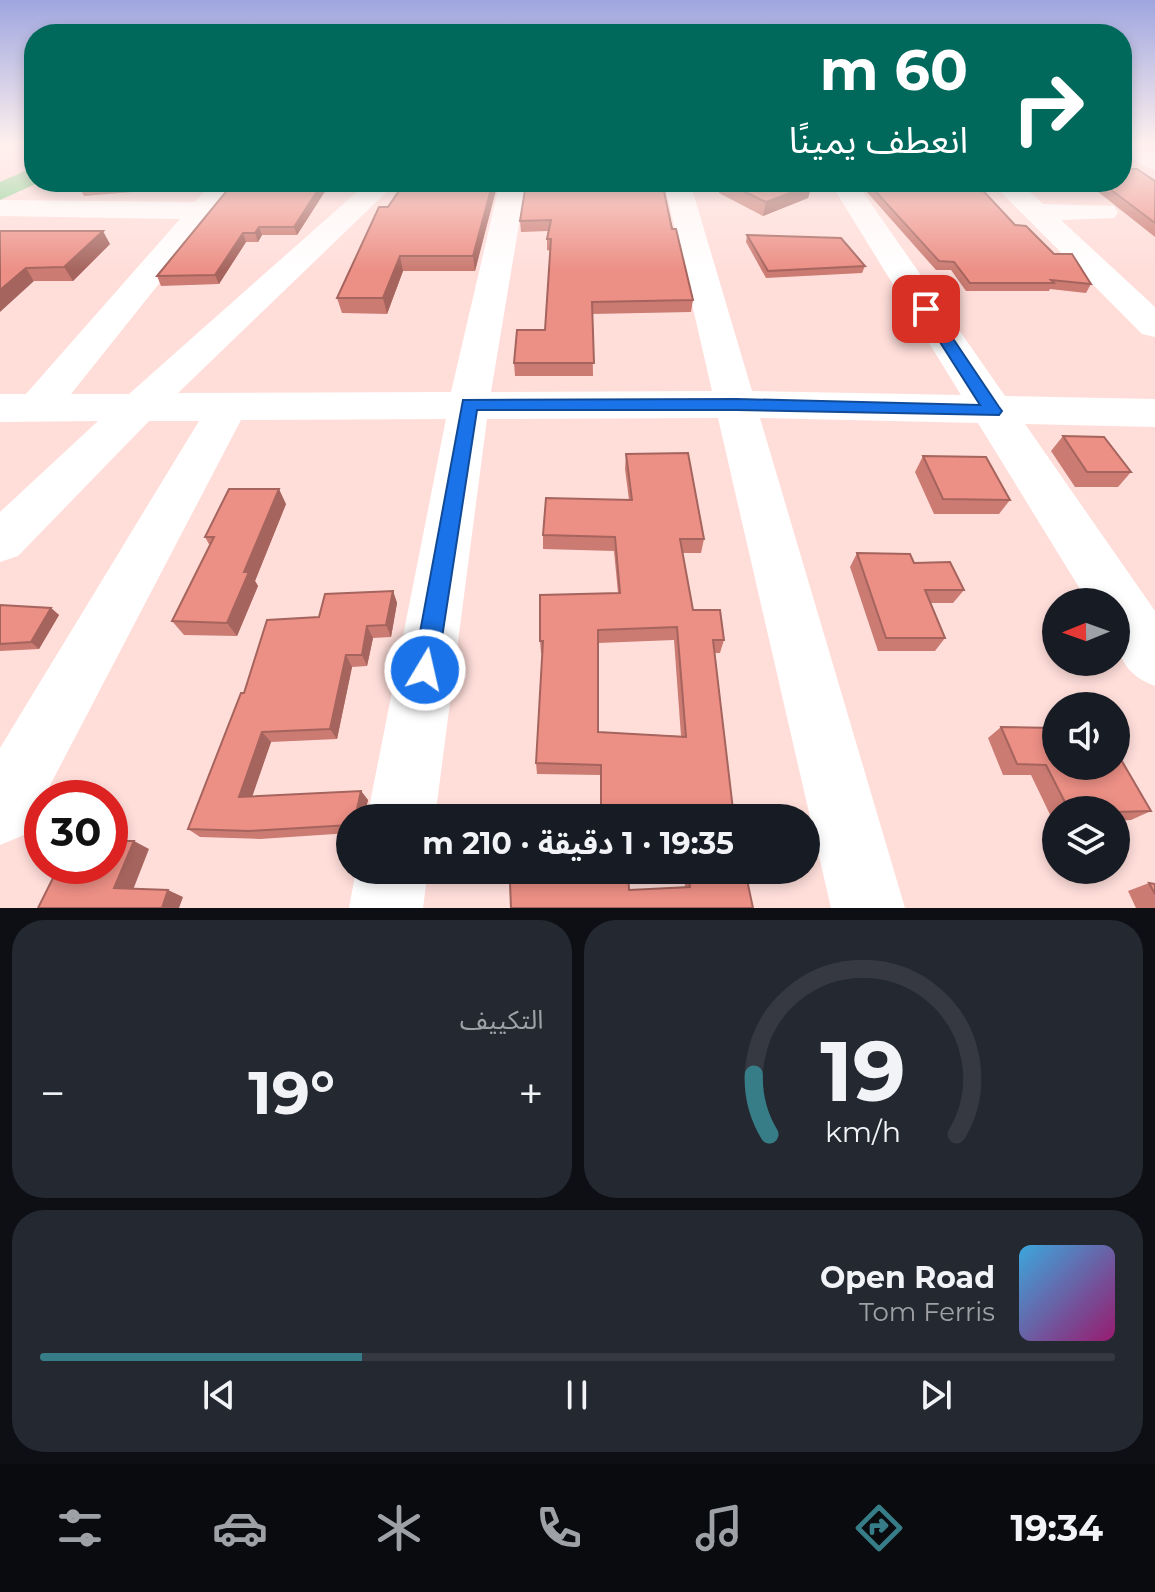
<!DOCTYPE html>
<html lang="ar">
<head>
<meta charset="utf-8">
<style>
	body { margin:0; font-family:Montserrat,"Noto Sans Arabic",sans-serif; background:#242831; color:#f1f3f6; direction:rtl; height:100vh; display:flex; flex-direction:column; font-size:30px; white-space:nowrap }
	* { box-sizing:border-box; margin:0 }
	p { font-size:26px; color:#9ea1a6 }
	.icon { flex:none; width:44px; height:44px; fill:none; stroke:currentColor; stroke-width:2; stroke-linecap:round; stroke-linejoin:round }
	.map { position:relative; height:908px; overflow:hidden; direction:ltr }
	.sheet { display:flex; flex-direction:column; gap:12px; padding:12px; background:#0d0f14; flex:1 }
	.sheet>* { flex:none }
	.top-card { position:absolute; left:24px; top:24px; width:1108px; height:168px; border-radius:32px; box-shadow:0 4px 12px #0003; direction:rtl; background:#00695c; color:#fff; overflow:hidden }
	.needle { width:52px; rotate:269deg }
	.controls { position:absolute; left:1042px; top:588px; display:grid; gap:16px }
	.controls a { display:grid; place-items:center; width:88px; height:88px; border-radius:50%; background:#171b24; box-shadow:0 4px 12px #0003; font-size:40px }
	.speed { position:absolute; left:24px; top:780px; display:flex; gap:16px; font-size:40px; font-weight:700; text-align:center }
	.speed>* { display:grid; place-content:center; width:104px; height:104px; border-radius:50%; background:#171b24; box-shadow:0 4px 12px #0003; line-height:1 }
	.speed .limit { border:12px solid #d22; background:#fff; color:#111 }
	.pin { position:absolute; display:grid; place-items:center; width:68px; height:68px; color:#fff; margin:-34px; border-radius:16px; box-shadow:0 4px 12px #0006 }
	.me { position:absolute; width:88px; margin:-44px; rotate:9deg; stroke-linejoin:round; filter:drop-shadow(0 0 6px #0008) }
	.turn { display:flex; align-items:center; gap:28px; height:168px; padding:0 32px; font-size:36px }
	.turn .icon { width:104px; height:104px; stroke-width:2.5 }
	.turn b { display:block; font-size:56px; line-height:68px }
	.big { font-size:60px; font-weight:700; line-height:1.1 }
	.sheet .tile { flex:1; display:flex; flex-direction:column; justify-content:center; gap:12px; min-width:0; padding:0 28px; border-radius:32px; background:#242831 }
	.sheet .dial { align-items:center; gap:0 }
	.dial svg { height:208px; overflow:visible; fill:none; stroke:#363941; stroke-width:7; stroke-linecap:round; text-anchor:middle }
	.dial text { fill:#f1f3f6; stroke:none }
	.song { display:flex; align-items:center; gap:24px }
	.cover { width:96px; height:96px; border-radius:12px; background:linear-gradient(135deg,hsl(200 70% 55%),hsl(320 70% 35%)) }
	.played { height:8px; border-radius:4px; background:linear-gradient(90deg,#367d87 30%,#363941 30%) }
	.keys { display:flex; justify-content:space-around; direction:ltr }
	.heat { display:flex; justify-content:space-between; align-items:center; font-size:44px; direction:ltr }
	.sheet .tiles { flex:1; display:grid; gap:12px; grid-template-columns:1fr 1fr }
	.tile:last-child { grid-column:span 2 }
	.trip { position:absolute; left:336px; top:804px; width:484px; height:80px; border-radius:40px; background:#171b24; box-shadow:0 4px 12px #0003; font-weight:700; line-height:80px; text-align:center; direction:rtl }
	.tab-bar { display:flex; height:128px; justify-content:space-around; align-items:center; background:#090b0e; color:#9ea1a6 }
	.tab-bar .icon { width:56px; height:56px }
	.tab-bar .active { color:#367d87 }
	.tab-bar b { font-size:36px; color:#f1f3f6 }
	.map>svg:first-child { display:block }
</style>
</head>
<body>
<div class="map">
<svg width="1155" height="908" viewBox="0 0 1155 908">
	<rect width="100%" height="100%" fill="#ffdeda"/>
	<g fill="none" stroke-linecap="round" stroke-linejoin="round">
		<g fill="#fff" fill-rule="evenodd">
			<path d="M1122,144H1145L1155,151V170L1146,167L1122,151Z"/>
			<path d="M213,182H240L71,394H129L368,182H397L178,393L451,392L500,182H526L491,392L712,391L664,182H690L752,391L961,395L830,182H856L1005,396L1155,399V427L1025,424L1155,611V686C1113,670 1116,641 1116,602H1088L978,423L760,418L905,908H831L718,418L487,419L435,818H367L446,419L241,420L24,835L0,845V748L199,421H149L18,556L0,562V512L98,421L0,422V394H26L180,219L0,216V200L195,202Z"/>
			<path d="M991,182H1019L1043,204L1114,206L1118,212L1114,218L1061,220L1155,307V337L1142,334Z"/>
			<path d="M356,870H428L423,908H349Z"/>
		</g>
		<path fill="#79cf83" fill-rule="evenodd" d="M34,167V182H40L0,200V182Z"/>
	</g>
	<g fill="#cb7b72" fill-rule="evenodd">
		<path d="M1130,169L1155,181V237L1097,191L1055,192L1042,182H1122Z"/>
		<path d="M91,182H162L156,190L84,196L80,189Z"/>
		<path d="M234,182H331L297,235H262L258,242H246L219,284L161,286L157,276Z"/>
		<path d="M498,182L475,271H403L387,314L342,313L337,298L388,207Z"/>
		<path d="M721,182H806L812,185L808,198L763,216L719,193Z"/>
		<path d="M858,182H975L1015,225L1054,254L1091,284L1086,293L1050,289L1049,291H966L951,270H936Z"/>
		<path d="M667,207L693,300L691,312L592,314L593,376H515L514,363L545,330L551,251L547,250V239L548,231L521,232L520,221Z"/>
		<path d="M0,231L110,244L73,281H34Z"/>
		<path d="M747,235L865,266L862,273L766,278L746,242Z"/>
		<path d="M1063,436L1131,472L1118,487H1075L1051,451Z"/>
		<path d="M626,454L704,539L701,553H682L693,610L724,640L720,653H715L734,818H601L600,775L537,774L536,763L542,653H541L540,641L618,593L614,551L543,549V535L629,500L625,469ZM674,640L681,736L598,732V643Z"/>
		<path d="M923,456L1010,500L999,514H934L915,472Z"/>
		<path d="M286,504L255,581L258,586L237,636L184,635L172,621L210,546L205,537Z"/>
		<path d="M857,553L914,563L964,590L953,603H930L945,638L935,651H878L850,567Z"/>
		<path d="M393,591L397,603L391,637L373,638L367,666L352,667L337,739L271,742L252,796L361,791L368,800L365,813L369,818H350V833L260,839L200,837L188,829L244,693L319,617Z"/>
		<path d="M0,605L51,608L59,615L39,649L0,651Z"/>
		<path d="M1001,727L1151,811L1131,820L1116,821V810H1056V823H1054L1031,775H1003L988,738Z"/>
		<path d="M683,870H776L777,874L770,882H747L753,908L629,890L685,887Z"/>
		<path d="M1149,883L1155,884V908H1136L1128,891Z"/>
	</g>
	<g fill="#a5645d">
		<path d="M154,182H162L156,190L153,184Z"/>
		<path d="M323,182H331L297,235L294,227Z"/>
		<path d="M493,182H498L475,271L473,256Z"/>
		<path d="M812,185L808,198L763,216L766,202Z"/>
		<path d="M259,227L262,235L258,242L255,233Z"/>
		<path d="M103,231L110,244L73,281L64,267Z"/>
		<path d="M243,233L246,242L219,284L215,275Z"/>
		<path d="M400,256L403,271L387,314L383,298Z"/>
		<path d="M26,268L34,281L0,312V290Z"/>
		<path d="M279,489L286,504L255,581L258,586L237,636L227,623L244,572Z"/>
		<path d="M393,591L397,603L391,637L386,625Z"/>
		<path d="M51,608L59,615L39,649L31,642Z"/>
		<path d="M367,626L373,638L367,666L362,655Z"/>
		<path d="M346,655L352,667L337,739L330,729Z"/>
		<path d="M262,732L271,742L249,806L239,797Z"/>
		<path d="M361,791L368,800L365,813L369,818H364L357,809Z"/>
		<path d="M134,841L149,849L131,895L114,888Z"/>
		<path d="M168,890L183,897L179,908H162Z"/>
	</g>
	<g fill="#ec8f85" stroke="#a5645d" stroke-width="2" fill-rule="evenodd">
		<path d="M1122,162L1130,169H1137L1155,181V223L1102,183L1059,184L1057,182H1122Z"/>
		<path d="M91,182H154L153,184L80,189Z"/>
		<path d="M234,182H323L294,227H259L255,233H243L215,275L157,276Z"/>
		<path d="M405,182H493L473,256H400L383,298H337L379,207H388Z"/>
		<path d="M553,182H662L672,229H676L693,300L592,302L594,363H514L517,330H545L551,239H547L551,220L520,221L525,190H553Z"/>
		<path d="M724,182H806L812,185L766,202Z"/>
		<path d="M867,182H975L1015,225L1026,226L1054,254H1072L1091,284L1051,280L1054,283H970L954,262L939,261Z"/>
		<path d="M0,231H103L64,267L26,268L0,290Z"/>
		<path d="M747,235L841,238L865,266L768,271Z"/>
		<path d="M1063,436L1104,437L1131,472H1087Z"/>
		<path d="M688,453L704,539H680L693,610H720L724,640H713L734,818H682V813L601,810V765L536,763L543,641H540V595L620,593L615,537L543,535L546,498L632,500L626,454ZM677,627L686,737L598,732V630Z"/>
		<path d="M923,456L986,457L1010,500L943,499Z"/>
		<path d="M229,489H279L244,572H249L227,623L172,621L214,537H205Z"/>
		<path d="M857,553L910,554L914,563L950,562L964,590H925L945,638H886Z"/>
		<path d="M393,591L386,625L367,626L362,655H346L330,729L262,732L239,797L361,791L357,809L364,813V818H350V825L249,831L188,829L241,693H244L267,620L319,617L325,594Z"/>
		<path d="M0,605L51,608L31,642L0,644Z"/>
		<path d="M1001,727L1056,728V766H1116V751L1151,811L1116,812V810H1069L1046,765L1017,764Z"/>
		<path d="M110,841H134L114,888L168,890L162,908H38L59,866H110Z"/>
		<path d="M559,870H628L629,890L690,887L688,870H776L777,874L746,875L753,908H511L510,883L560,878Z"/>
		<path d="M1149,883L1155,884V894Z"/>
	</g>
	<linearGradient id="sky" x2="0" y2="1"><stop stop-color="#9fa6df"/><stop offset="0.53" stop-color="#fff0ee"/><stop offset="1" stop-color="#fff0ee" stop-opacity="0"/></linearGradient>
	<rect width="1155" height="271" fill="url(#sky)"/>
	<path fill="#1a73e8" stroke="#114b97" stroke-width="2" d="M926,305L931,306L999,407L1002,411L999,415L737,410H477L437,670L434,678L425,682L417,678L413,670L463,400L737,399L980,405L919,309Z"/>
</svg>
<div class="controls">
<a><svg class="needle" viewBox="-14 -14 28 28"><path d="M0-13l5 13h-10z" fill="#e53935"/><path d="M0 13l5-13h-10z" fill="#9ea1a6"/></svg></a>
<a><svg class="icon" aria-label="sound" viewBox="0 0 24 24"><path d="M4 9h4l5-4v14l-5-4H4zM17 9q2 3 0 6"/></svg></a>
<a><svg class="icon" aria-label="layers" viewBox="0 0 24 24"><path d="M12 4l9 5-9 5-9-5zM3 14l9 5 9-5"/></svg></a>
</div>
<div class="speed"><div class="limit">30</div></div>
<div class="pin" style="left:926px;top:309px;background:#d93025"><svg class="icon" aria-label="arrive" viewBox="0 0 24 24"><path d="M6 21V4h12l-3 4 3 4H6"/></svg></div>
<svg class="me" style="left:425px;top:670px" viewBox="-20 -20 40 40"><circle r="17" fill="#1a73e8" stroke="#fff" stroke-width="3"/><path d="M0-11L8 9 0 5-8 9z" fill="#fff"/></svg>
<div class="trip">19:35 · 1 دقيقة · 210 m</div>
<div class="top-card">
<div class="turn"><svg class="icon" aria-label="right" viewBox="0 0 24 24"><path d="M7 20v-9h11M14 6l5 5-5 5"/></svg><div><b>60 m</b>انعطف يمينًا</div></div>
</div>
</div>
<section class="sheet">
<div class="tiles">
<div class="tile dial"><svg viewBox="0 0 100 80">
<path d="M14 69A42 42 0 1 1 86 69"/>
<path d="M14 69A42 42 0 0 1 8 46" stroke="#367d87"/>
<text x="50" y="56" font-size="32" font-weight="700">19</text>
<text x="50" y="72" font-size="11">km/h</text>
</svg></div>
<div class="tile"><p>التكييف</p>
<div class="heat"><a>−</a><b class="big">19°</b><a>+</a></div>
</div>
<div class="tile">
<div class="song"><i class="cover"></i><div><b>Open Road</b><p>Tom Ferris</p></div></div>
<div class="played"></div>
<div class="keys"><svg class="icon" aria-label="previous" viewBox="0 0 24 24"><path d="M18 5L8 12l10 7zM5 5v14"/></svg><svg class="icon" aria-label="pause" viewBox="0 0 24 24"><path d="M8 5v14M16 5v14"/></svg><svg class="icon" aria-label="next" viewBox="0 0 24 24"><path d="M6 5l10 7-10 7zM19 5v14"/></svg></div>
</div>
</div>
</section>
<nav class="tab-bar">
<b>19:34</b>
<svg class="icon active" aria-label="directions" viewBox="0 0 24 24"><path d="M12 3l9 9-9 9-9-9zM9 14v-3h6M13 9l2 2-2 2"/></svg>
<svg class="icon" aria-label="music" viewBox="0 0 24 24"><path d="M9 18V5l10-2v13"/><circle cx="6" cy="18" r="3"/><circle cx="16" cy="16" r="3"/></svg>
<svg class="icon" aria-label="phone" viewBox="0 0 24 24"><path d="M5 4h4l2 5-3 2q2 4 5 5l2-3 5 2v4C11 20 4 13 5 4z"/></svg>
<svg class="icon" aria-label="climate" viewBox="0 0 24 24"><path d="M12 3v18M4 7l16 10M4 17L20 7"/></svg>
<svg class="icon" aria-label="car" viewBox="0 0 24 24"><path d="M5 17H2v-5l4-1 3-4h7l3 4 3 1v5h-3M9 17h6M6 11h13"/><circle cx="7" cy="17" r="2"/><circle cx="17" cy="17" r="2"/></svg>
<svg class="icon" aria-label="filters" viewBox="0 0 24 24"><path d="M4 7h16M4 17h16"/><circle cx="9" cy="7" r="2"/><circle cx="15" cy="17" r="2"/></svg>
</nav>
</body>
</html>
